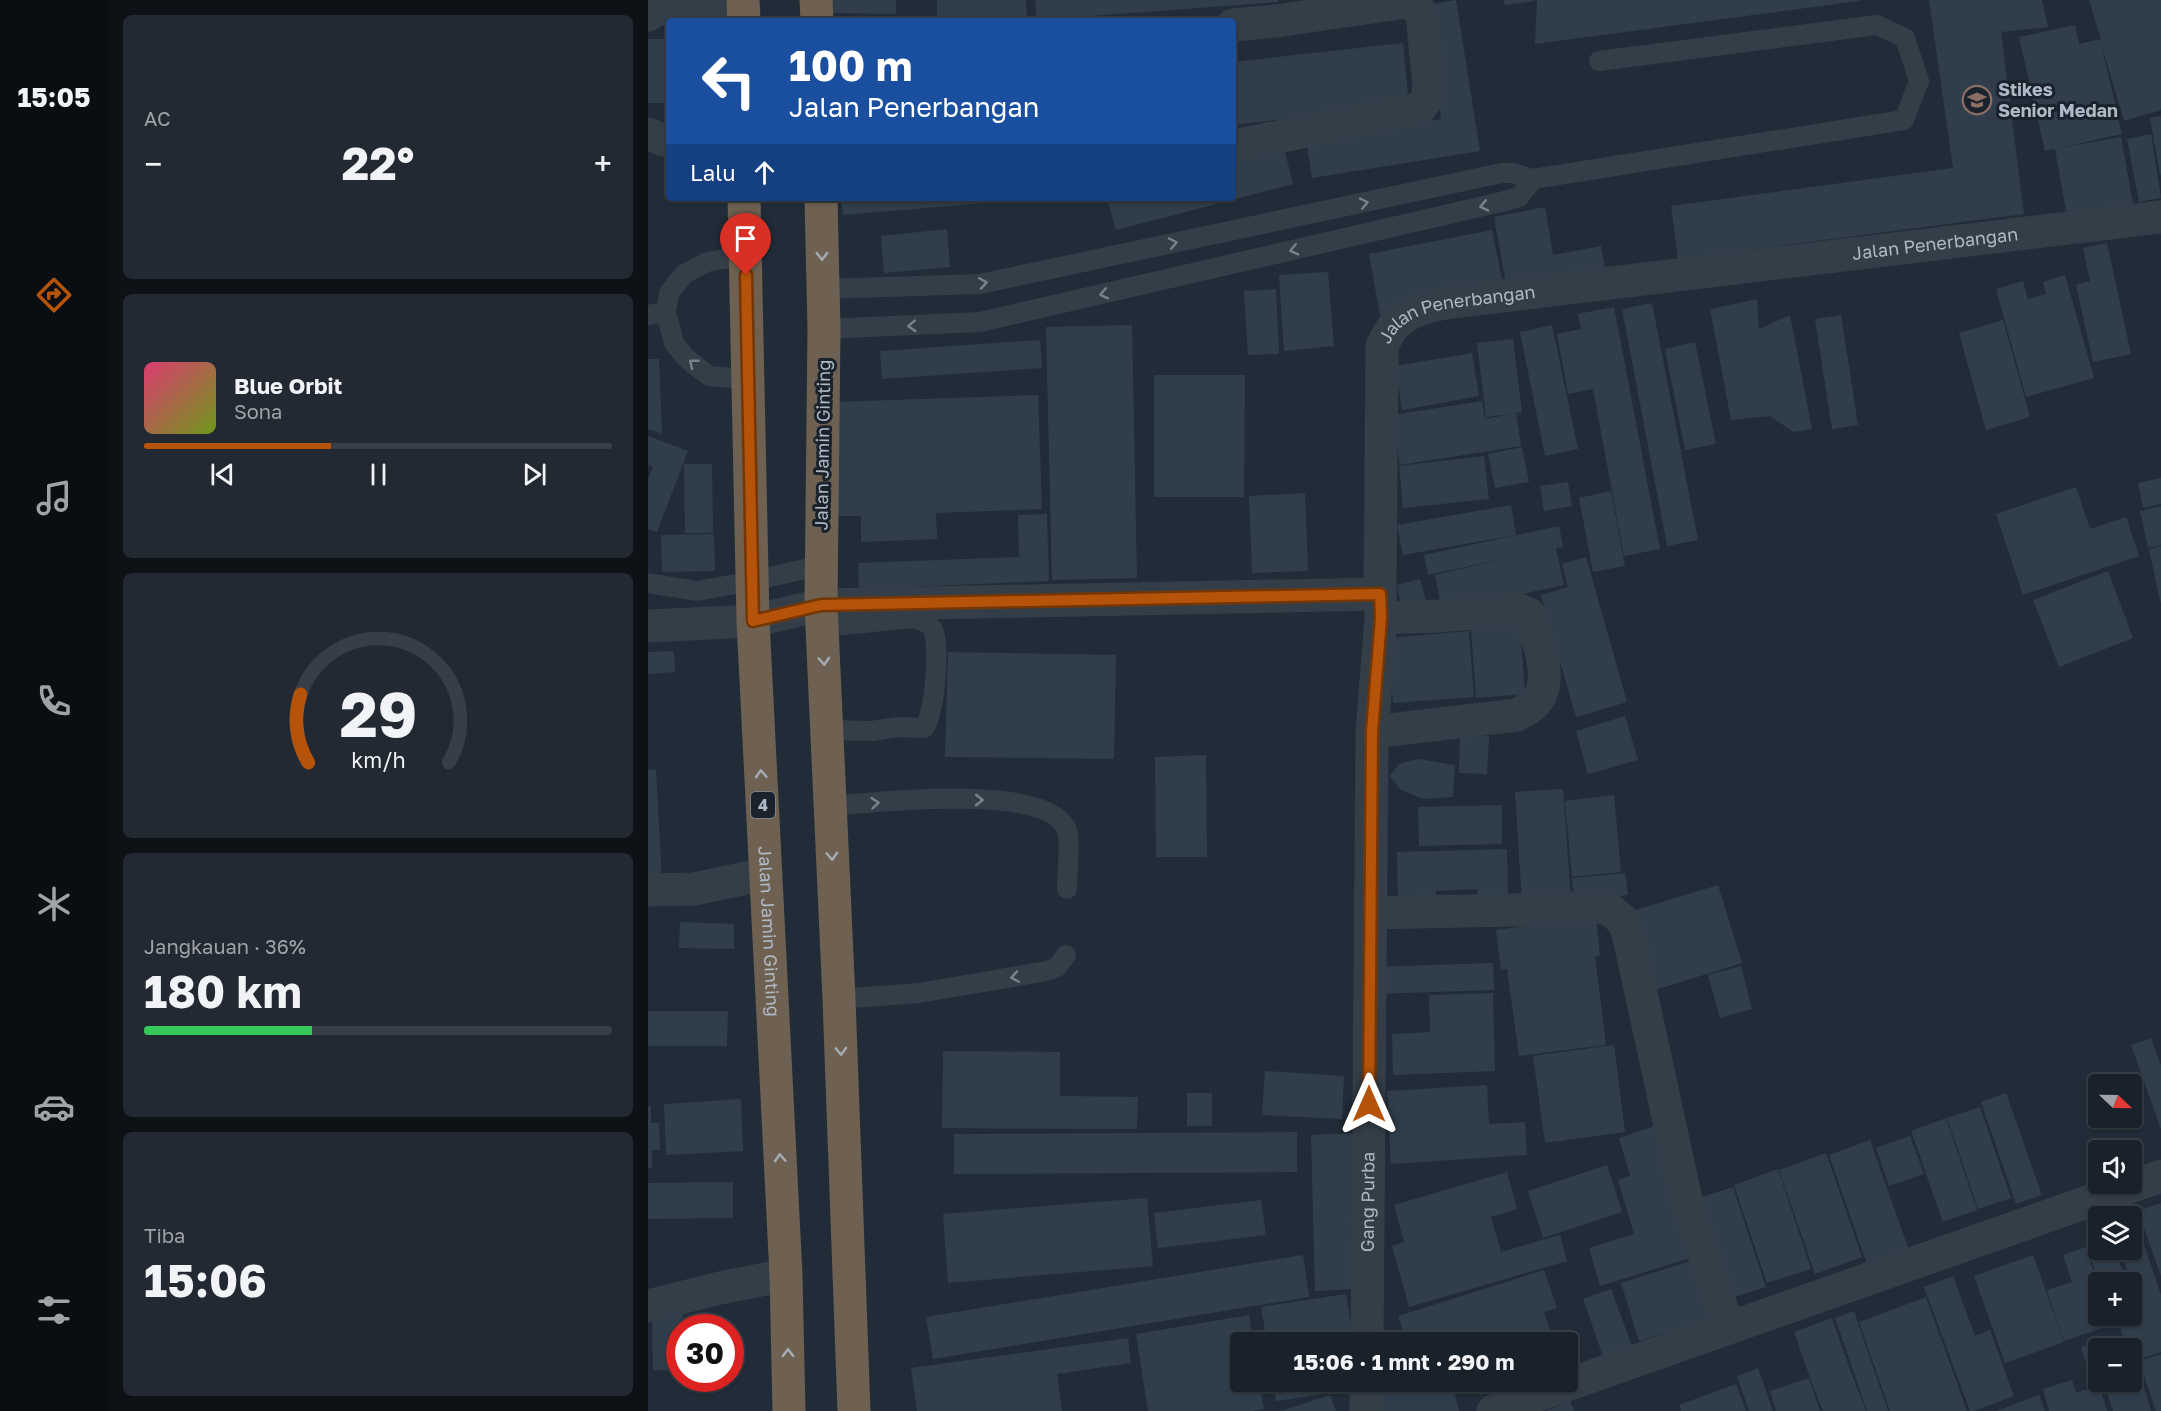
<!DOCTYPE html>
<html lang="id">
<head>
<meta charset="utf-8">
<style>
	body { margin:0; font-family:"Golos Text",sans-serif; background:#222932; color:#f1f3f6; height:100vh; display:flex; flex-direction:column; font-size:22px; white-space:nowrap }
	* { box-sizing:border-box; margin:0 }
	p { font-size:20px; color:#9fa3a8 }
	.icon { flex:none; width:33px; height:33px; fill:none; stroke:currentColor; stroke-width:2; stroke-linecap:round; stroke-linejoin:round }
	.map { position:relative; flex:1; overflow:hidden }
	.sheet { display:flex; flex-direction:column; gap:15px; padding:15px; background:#0e1217; width:540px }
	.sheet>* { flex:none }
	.guide { position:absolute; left:18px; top:18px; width:570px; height:183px; border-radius:6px; box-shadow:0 2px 4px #0004,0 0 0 2px #373e47; background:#1a4fa0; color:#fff; overflow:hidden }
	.needle { width:39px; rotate:112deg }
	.fabs { position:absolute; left:1440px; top:1074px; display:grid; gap:12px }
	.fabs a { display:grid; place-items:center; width:54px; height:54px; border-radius:6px; background:#19212a; box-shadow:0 2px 4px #0004,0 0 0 2px #373e47; font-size:30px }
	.speed { position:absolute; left:18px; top:1314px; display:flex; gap:12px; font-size:30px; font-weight:700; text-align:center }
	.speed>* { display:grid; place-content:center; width:78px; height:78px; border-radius:50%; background:#19212a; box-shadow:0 2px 4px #0004,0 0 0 2px #373e47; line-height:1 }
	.speed .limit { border:9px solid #d22; background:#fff; color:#111 }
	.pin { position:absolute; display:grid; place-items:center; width:51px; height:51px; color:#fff; margin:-62px -26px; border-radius:50% 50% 50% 0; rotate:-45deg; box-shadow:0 0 6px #0007 }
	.pin .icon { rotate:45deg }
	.me { position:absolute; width:66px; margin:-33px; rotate:0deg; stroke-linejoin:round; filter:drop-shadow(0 0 4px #0008) }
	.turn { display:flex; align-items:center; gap:21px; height:126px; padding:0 24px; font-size:27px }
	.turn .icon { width:78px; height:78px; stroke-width:2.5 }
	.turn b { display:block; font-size:42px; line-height:51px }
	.then { display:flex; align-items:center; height:57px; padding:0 24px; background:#0003; gap:12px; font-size:22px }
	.big { font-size:45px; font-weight:700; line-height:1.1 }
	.sheet .card { flex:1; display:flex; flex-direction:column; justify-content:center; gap:9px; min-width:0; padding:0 21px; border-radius:9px; background:#222932 }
	.sheet .dial { align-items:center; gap:0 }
	.dial svg { height:156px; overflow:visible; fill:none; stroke:#373e47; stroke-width:7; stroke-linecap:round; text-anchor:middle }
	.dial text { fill:#f1f3f6; stroke:none }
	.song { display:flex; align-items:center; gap:18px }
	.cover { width:72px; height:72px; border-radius:9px; background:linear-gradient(135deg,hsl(340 70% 55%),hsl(80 70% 35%)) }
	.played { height:6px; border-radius:3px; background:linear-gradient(90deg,#b45309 40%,#373e47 40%) }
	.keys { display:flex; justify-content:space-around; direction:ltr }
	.heat { display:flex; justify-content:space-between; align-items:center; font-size:33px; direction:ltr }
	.charge { height:9px; border-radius:4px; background:linear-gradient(90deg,#34c759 36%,#373e47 0) }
	.trip { position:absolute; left:582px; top:1332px; width:348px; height:60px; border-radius:6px; background:#19212a; box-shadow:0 2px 4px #0004,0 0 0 2px #373e47; font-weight:700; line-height:60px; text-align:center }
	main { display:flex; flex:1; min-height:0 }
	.dock { display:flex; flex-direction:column; width:108px; justify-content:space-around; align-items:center; background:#0a0d11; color:#9fa3a8 }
	.dock .icon { width:42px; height:42px }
	.dock .selected { color:#b45309 }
	.dock b { font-size:27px; color:#f1f3f6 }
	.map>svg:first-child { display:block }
</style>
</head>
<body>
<main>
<nav class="dock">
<b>15:05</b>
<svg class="icon selected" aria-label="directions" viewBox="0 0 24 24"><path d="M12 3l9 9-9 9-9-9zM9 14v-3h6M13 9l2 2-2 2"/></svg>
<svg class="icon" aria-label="music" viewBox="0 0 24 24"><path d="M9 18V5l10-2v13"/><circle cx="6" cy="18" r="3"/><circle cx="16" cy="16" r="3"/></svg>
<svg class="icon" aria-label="phone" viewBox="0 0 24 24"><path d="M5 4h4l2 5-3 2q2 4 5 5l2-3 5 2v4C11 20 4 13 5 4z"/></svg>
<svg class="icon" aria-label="climate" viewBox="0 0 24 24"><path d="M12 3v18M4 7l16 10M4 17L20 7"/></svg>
<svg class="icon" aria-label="car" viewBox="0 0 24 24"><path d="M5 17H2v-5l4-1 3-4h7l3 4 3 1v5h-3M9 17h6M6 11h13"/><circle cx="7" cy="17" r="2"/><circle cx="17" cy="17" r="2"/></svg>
<svg class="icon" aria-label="filters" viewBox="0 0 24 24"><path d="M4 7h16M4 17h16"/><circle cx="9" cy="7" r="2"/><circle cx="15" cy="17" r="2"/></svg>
</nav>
<section class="sheet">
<div class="card"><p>AC</p>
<div class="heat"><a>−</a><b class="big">22°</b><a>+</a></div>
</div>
<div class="card">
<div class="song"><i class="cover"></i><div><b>Blue Orbit</b><p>Sona</p></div></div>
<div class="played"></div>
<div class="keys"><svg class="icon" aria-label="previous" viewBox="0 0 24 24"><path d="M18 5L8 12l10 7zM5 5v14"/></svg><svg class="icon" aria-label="pause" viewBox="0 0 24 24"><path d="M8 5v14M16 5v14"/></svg><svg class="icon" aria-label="next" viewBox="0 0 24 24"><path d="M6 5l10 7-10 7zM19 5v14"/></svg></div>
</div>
<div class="card dial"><svg viewBox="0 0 100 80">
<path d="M14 69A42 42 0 1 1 86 69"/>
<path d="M14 69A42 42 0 0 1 10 34" stroke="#b45309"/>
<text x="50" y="56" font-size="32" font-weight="700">29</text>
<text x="50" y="72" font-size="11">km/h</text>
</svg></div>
<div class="card"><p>Jangkauan · 36%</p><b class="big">180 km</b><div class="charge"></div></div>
<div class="card"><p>Tiba</p><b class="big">15:06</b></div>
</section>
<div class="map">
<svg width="1513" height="1411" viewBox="0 0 1513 1411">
	<rect width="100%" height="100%" fill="#212c38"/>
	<g fill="#303e4c">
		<path d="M182,0H248V14L182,13Z"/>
		<path d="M289,0H378L379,21H289Z"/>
		<path d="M387,0H630V2L389,20Z"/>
		<path d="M808,0L832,151L664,178L658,141L793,119L775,6Z"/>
		<path d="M856,0H887V1L857,5Z"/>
		<path d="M889,0H1211V1L887,44Z"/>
		<path d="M1281,0H1394L1400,27L1353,32L1376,214L1030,259L1023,206L1305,168Z"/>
		<path d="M1441,0H1513V110L1476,121L1453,43L1474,134L1411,148L1473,137L1485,204L1419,217L1407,149L1397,151L1371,37L1427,25L1431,44L1453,39Z"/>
		<rect x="0" y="39" width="20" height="64"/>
		<path d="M755,43L761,105L585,125V62Z"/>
		<path d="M1513,116V175H1512L1502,118Z"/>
		<path d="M1503,134L1513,198L1491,202L1479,139Z"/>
		<path d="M635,144L645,184L468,230L459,198H585V158Z"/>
		<path d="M193,198H374V200L195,215Z"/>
		<path d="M897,207L905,255L953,246L958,273L859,290L846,217Z"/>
		<path d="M299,229L302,267L236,273L233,236Z"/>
		<path d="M844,230L856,290L732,315L721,254Z"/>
		<path d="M1459,243L1483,354L1445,362L1428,285L1442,281L1435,248Z"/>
		<path d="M680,272L686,346L636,351L631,275Z"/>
		<path d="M1417,275L1446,378L1378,397L1348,289L1375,281L1380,299L1398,294L1395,282Z"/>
		<path d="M628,289L631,354L600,355L596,291Z"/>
		<path d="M1109,299L1111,329L1142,315L1164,429L1145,432L1122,416L1083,420L1062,309Z"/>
		<path d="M1004,303L1050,540L1019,546L974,309Z"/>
		<path d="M966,307L1012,549L976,556L945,389L920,394L909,334L933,329L930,314Z"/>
		<path d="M1193,315L1210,425L1184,429L1167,319Z"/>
		<path d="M1355,320L1382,417L1338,430L1311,333Z"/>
		<path d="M484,325L489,578L404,580L398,327Z"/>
		<path d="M904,325L930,449L897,456L872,332Z"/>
		<path d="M865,339L874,412L868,413L873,446L752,465L745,415L834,401L837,419L864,414L838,417L829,343Z"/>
		<path d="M392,340L394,368L234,379L232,351Z"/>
		<path d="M1047,342L1068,444L1037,450L1017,349Z"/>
		<path d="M824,353L831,396L754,410L747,366Z"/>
		<path d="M0,359H11L14,434L0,429Z"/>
		<path d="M506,375H597L596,497H506Z"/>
		<path d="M390,395L394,509L288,513L289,539L213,542V516H188L184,402Z"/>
		<path d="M0,436L40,451L9,532L0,529V479L5,467L0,465Z"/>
		<path d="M874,447L881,482L847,488L840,454Z"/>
		<path d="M836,456L841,499L755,508L751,466Z"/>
		<path d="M36,464H64L65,533H37Z"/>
		<path d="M1513,478V504L1495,508L1490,483Z"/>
		<path d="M920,482L924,506L896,511L892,486Z"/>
		<path d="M1428,487L1442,529L1478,517L1491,556L1375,595L1348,514Z"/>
		<path d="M963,491L977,566L945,572L931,498Z"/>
		<path d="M657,493L660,571L604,573L601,496Z"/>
		<path d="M863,505L868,535L755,555L749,525Z"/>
		<path d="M1513,506V545L1500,548L1492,511Z"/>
		<path d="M399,514L401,581L211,589L210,563L371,557L370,515Z"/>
		<path d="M911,526L915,547L908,548L916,585L794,611L787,575L864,557L780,575L776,555Z"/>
		<path d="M66,534L67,571L14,572L13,535Z"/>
		<path d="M1513,546V601H1512L1501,549Z"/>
		<path d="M938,557L979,702L928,717L893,595L920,587L914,564Z"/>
		<path d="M1460,571L1485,638L1411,667L1385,600Z"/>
		<path d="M772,579L779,604L754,610L749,585Z"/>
		<path d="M872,625L877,694L828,698L823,629Z"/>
		<path d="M821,631L826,697L745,703L740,638Z"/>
		<path d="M26,651L27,672L0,674V652Z"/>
		<path d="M300,652L468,655L466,759L297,757Z"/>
		<path d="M977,716L990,760L940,774L928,731Z"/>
		<path d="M812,735L841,736L839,774L811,773Z"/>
		<path d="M558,755L559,857H508L507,757Z"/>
		<path d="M770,759L807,765L805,797L775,799L752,789L742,776L751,764Z"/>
		<path d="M8,769L14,884L0,885V770Z"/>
		<path d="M915,789L923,900L874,904L867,792Z"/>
		<path d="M966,795L973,872L924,877L917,801Z"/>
		<path d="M854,805V844L771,846L770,807Z"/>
		<path d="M859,849L860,902L830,903L829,889L788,891V904L750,906L749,852Z"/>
		<path d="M977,873L980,895L926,901L924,878Z"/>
		<path d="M1070,885L1094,963L1004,991L981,912Z"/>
		<path d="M948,917L952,956L947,957L958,1045L871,1056L859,969L853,970L848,930Z"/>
		<path d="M32,922L86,924V949L31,948Z"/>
		<path d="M845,963L846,990L724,994V967Z"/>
		<path d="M1093,966L1104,1009L1072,1018L1060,975Z"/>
		<path d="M845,993L847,1071L745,1075L744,1034L782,1032L781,995Z"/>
		<path d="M0,1011H80L79,1046H0Z"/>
		<path d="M1503,1038L1513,1066V1129L1483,1045Z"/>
		<path d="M966,1045L977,1132L897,1143L885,1056Z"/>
		<path d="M295,1051L412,1052V1096L490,1097L489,1129L294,1128Z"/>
		<path d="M617,1071L696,1076L694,1119L614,1115Z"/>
		<path d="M839,1085L841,1124L877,1122L879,1155L743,1164L739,1091Z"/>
		<rect x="539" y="1093" width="25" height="33"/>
		<path d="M1358,1093L1394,1195L1368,1204L1333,1102Z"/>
		<path d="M93,1099L95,1151L18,1155L16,1104Z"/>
		<path d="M0,1106H3V1123H11L12,1150H4V1168H0Z"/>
		<path d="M1332,1107L1363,1198L1330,1209L1299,1118Z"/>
		<path d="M1298,1118L1329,1210L1295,1222L1263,1131Z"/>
		<path d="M1010,1125L1049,1256L952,1286L941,1248L986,1234L970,1180L982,1176L971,1138Z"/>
		<path d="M649,1132V1172L306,1174V1134Z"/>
		<path d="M706,1133L710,1289L667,1291L663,1135Z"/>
		<path d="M1262,1136L1276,1174L1241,1186L1228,1148Z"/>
		<path d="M1222,1140L1263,1256L1221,1270L1181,1155Z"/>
		<path d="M1178,1153L1214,1257L1167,1274L1131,1170Z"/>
		<path d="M959,1165L974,1212L895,1238L880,1191Z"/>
		<path d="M1130,1169L1163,1269L1119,1283L1086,1185Z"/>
		<path d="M859,1172L869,1209L843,1217L853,1252L912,1235L919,1261L761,1307L744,1246L756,1242L746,1205Z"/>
		<path d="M85,1182V1218L0,1219V1183Z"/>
		<path d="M1085,1187L1118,1287L1077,1300L1045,1200Z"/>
		<path d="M499,1198L505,1266L300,1283L295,1214Z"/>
		<path d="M613,1200L618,1235L510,1248L506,1213Z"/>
		<path d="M1513,1203V1276L1490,1211Z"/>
		<path d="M1495,1242L1513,1295V1352L1484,1362V1348H1479L1468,1316H1484V1282L1472,1251L1484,1250V1247Z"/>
		<path d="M1438,1247L1450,1287V1316H1460L1463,1325L1416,1341L1399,1290L1424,1282L1415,1255Z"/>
		<path d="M1450,1250H1467L1478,1282H1451L1441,1252Z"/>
		<path d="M655,1255L661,1297L285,1359L278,1317Z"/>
		<path d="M1385,1255L1416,1342L1357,1363L1326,1276Z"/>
		<path d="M1052,1258L1071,1316L991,1341L973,1283Z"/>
		<path d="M896,1270L909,1308L896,1312L906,1342H823L821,1336L802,1342H759L750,1316Z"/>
		<path d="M1305,1276L1327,1336L1342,1330L1366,1396L1326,1411H1322L1276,1287Z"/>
		<path d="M963,1289L985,1349L956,1359L935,1299Z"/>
		<path d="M698,1294L706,1342H619L613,1307Z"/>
		<path d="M1278,1297L1319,1411H1242L1211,1322Z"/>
		<path d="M4,1311H35V1328H32V1370H5Z"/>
		<path d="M1206,1311L1240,1411H1219L1187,1318Z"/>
		<path d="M601,1315L605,1342H592V1382H611L616,1409L603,1411H500L488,1334Z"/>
		<path d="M1184,1318L1203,1372L1218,1411H1175L1165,1386L1146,1332Z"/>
		<path d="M1466,1336L1470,1348H1450V1382H1458L1445,1386L1433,1347Z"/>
		<path d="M480,1338L483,1363L409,1374L414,1411H269L263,1368Z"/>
		<path d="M1513,1354V1411H1508L1491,1361Z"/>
		<path d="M1110,1368L1125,1411H1101L1089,1376Z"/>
		<path d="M1161,1378L1172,1411H1128L1122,1391Z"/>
		<path d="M1493,1378L1503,1411H1465L1458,1390Z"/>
		<path d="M1424,1380L1428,1393L1451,1385L1459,1411H1401L1395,1389Z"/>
		<path d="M625,1382H701L703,1390L628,1401Z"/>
		<path d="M724,1382H804L811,1411H731Z"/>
		<path d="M1088,1384L1098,1411H1033L1031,1405Z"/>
		<path d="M682,1395L688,1411H633Z"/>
		<path d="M1391,1395L1397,1411H1348Z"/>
		<path d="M922,1401L926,1411H898Z"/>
	</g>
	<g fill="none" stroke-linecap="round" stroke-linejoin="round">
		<g stroke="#343e48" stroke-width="20">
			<path d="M98,255L59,262L36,274L21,293L18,312L26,343L38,358L61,376L99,379"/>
			<path d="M175,289L332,284L854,173H865L885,179L1256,120L1271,81L1257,38L1229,25L951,61"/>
			<path d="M0,315L18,312"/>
			<path d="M176,329L332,322L853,202L871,197L885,179"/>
			<path d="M0,583L49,591L104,581L174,565"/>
			<path d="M175,627L265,618C273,621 281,622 285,630C292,644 287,716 276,728L250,727L224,731L179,730"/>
			<path d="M182,806C224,803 406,780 420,833C422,843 419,877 419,889"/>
			<path d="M191,999L271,993L399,971L409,967L418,955"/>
		</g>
		<g stroke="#343e48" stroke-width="33">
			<path d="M0,15L16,6L96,11"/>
			<path d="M585,25L628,21L759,2L767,6L774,14L781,87L779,99L772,108L585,146"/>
			<path d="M0,134L15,140H21"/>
			<path id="s1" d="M0,626L105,621L173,605L732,594L734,346C738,338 743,327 750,322C765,309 785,305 804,302L1513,217"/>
			<path d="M724,732L869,715C874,712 880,709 885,705C908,684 890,640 882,615L870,609L791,616L733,618"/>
			<path d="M0,890L46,889L118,874"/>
			<path d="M722,913L911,909L950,906L964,911L975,921L980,933L1038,1199L1080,1328"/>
			<path d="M0,1306L72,1288L138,1275"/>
			<path id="s2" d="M719,1342L724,732L733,618L732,594"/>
			<path d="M718,1411V1382"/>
			<path d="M845,1411L1513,1176"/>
		</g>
		<g stroke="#6e6151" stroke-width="33">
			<path d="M95,0L96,21"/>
			<path d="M168,0L169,21"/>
			<path id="s3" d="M96,198L105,621L138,1275L141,1411"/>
			<path d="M173,198L176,329L173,605L191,999L206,1411"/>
		</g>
	</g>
	<defs><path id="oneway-chevron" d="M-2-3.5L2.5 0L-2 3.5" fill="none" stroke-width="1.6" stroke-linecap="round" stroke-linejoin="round" transform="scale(1.5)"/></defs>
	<g stroke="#78828d">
		<use href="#oneway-chevron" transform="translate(716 203) rotate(-12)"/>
		<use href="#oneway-chevron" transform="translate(836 206) rotate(167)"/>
		<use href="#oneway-chevron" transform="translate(525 243) rotate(-12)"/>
		<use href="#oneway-chevron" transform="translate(646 250) rotate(167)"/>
		<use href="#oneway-chevron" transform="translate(335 283) rotate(-9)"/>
		<use href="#oneway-chevron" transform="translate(456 294) rotate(167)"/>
		<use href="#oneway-chevron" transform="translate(264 326) rotate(177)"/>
		<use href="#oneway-chevron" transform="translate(45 363) rotate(-141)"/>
		<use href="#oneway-chevron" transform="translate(331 800)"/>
		<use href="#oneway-chevron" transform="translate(227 803) rotate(-5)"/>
		<use href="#oneway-chevron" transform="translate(367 977) rotate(171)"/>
	</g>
	<g stroke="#a5acb4">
		<use href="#oneway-chevron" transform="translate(174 256) rotate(89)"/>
		<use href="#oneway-chevron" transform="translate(176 661) rotate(87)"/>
		<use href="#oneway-chevron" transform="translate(113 774) rotate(-93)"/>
		<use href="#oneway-chevron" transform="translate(184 856) rotate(87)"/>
		<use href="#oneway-chevron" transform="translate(193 1051) rotate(88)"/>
		<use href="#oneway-chevron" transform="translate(132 1158) rotate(-93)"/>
		<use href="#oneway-chevron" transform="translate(140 1353) rotate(-91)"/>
	</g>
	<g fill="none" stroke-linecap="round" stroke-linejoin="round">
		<g stroke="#753606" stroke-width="15">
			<path id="route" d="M98,275L105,621L173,605L732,594L733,618L724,732L721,1104"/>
		</g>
		<use href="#route" stroke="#b45309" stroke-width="10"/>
	</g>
	<defs>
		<g id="university-ring" transform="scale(1.5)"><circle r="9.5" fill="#1a232d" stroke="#8d6e63" stroke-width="1.5"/><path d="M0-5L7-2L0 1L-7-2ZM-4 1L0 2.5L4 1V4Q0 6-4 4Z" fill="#8d6e63"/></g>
	</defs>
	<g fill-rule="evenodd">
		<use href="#university-ring" x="1329" y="100"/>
	</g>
	<g text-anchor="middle" stroke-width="6" stroke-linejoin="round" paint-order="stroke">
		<rect fill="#1a232d" stroke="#828c97" stroke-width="1.5" x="103" y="792" width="24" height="26" rx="4.5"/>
		<g font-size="16" font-weight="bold" fill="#afb9c5">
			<text x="115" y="811">4</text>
		</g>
		<g font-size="18" font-weight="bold" fill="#afb9c5" stroke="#1a232d" text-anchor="start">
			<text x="1350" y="96">Stikes<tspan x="1350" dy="21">Senior Medan</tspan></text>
		</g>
		<g font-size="18" fill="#afb9c5" stroke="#1a232d">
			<text dy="6" stroke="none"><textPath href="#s1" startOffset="1556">Jalan Penerbangan</textPath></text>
			<text dy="6" stroke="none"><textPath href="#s1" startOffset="1070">Jalan Penerbangan</textPath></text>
			<text transform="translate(175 445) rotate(-89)" y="6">Jalan Jamin Ginting</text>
			<text dy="6" stroke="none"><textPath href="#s3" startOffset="734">Jalan Jamin Ginting</textPath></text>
			<text dy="6" stroke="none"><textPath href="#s2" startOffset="140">Gang Purba</textPath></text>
		</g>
	</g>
</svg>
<div class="fabs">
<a><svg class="needle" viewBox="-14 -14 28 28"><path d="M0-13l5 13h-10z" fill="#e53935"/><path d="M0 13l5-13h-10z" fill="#9fa3a8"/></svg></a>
<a><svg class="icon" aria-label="sound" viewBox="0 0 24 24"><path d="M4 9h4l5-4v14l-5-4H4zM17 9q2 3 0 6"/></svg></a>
<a><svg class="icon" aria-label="layers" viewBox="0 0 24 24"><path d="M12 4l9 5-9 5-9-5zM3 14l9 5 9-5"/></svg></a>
<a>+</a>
<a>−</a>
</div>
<div class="speed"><div class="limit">30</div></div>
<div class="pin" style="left:98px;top:275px;background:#d93025"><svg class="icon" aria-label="arrive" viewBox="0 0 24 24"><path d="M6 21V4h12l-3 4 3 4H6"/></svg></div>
<svg class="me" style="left:721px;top:1104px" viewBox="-20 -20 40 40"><path d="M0-17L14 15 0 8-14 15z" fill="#b45309" stroke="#fff" stroke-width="4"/></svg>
<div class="trip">15:06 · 1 mnt · 290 m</div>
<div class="guide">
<div class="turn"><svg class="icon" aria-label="left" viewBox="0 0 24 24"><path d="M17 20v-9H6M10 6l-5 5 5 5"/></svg><div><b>100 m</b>Jalan Penerbangan</div></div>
<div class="then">Lalu<svg class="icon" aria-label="ahead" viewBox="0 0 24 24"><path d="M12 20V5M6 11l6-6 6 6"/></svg></div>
</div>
</div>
</main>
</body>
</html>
